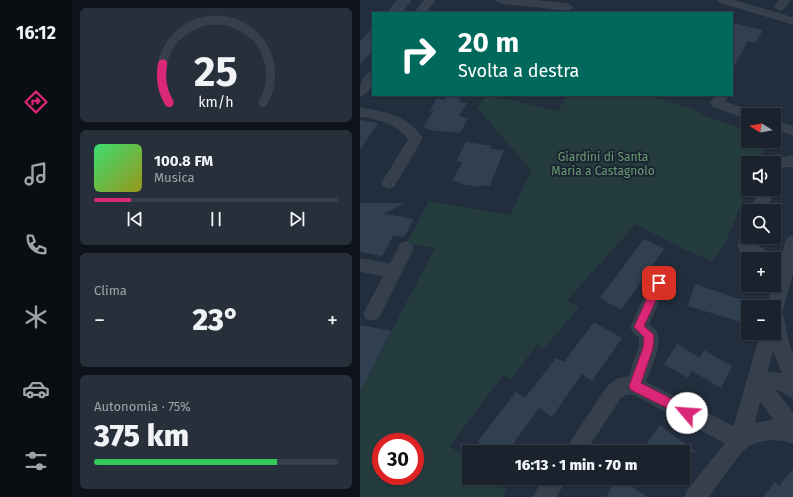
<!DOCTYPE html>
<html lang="it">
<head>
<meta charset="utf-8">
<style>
	body { margin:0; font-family:"Fira Sans",sans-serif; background:#272f3a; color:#f1f3f6; height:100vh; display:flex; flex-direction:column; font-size:15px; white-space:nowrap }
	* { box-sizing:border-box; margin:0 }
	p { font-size:13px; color:#9fa4aa }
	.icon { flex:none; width:22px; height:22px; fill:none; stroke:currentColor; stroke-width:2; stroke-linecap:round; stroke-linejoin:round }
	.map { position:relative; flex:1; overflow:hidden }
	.panel { display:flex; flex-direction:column; gap:8px; padding:8px; background:#0e1319; width:288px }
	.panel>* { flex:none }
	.hud { position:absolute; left:12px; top:12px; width:361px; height:84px; border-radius:0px; box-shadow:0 1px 3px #0004,0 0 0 1px #383f4a; background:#00695c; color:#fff; overflow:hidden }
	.needle { width:26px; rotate:281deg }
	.tools { position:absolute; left:381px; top:108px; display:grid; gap:8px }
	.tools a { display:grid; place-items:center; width:40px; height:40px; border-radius:0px; background:#1a222e; box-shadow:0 1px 3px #0004,0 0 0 1px #383f4a; font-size:20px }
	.speed { position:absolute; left:12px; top:433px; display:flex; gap:8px; font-size:20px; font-weight:700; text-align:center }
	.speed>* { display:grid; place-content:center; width:52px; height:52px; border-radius:50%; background:#1a222e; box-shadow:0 1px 3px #0004,0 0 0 1px #383f4a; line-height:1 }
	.speed .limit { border:6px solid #d22; background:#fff; color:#111 }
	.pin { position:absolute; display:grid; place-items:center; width:34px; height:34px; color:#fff; margin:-17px; border-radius:8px; box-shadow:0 2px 6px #0006 }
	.me { position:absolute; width:44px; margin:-22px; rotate:297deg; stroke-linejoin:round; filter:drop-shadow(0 0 3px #0008) }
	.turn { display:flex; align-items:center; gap:14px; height:84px; padding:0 20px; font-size:18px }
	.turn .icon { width:52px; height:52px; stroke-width:2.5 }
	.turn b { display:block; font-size:28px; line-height:34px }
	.big { font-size:30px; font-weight:800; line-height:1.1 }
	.panel .widget { flex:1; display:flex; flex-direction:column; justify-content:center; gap:6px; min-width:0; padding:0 14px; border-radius:6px; background:#272f3a }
	.panel .dial { align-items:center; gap:0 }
	.dial svg { height:104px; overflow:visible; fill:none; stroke:#383f4a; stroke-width:7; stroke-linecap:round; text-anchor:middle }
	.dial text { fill:#f1f3f6; stroke:none }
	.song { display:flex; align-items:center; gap:12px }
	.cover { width:48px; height:48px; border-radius:6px; background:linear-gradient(135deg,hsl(140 70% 55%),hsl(60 70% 35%)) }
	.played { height:4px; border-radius:2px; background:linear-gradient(90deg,#db2777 15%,#383f4a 15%) }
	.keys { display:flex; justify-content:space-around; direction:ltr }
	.heat { display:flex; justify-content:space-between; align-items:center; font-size:22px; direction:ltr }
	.charge { height:6px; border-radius:3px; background:linear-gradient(90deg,#34c759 75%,#383f4a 0) }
	.trip { position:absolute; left:102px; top:445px; width:228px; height:40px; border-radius:0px; background:#1a222e; box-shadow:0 1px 3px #0004,0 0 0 1px #383f4a; font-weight:800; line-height:40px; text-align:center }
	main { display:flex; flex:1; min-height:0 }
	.menu { display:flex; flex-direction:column; width:72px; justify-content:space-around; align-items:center; background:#0a0e12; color:#9fa4aa }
	.menu .icon { width:28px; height:28px }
	.menu .on { color:#db2777 }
	.menu b { font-size:18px; color:#f1f3f6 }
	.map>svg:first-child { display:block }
</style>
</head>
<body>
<main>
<nav class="menu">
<b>16:12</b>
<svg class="icon on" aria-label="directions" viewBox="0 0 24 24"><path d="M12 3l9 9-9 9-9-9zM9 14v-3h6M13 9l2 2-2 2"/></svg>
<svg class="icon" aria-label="music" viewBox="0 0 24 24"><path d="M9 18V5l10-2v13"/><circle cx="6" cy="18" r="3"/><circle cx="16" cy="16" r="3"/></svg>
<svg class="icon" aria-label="phone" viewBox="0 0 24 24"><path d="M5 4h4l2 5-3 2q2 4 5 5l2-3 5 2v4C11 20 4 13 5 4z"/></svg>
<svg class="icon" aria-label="climate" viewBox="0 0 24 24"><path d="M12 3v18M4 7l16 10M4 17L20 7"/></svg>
<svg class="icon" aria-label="car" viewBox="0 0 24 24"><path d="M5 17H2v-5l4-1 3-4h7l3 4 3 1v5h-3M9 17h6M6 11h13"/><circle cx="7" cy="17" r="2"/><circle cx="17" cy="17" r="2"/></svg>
<svg class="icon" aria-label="filters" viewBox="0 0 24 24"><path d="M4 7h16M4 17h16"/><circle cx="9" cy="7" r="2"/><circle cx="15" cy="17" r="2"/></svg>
</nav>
<section class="panel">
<div class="widget dial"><svg viewBox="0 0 100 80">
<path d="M14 69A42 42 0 1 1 86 69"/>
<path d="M14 69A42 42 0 0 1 9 39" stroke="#db2777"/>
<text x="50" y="56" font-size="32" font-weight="700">25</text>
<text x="50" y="72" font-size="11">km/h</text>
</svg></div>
<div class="widget">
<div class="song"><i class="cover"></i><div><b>100.8 FM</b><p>Musica</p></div></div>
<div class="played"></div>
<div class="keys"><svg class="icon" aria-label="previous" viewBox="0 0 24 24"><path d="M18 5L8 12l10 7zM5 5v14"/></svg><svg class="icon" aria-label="pause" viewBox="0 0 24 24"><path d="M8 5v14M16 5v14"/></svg><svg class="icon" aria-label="next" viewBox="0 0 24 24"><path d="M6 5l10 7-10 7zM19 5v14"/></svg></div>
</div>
<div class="widget"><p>Clima</p>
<div class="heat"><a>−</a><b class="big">23°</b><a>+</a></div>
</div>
<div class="widget"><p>Autonomia · 75%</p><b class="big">375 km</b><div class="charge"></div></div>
</section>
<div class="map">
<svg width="433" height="497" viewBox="0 0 433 497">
	<rect width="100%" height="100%" fill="#222e3d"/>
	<path fill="#243c3e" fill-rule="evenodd" d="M127,95L198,111L207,95H285L333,109L344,116L388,130V141H407L398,163H388V187L365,244L352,261L323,249L276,224L207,300L219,308L183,349L177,344L151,380L143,375L90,446L109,461V478H131L147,490L142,497H0V379L6,380L75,248L46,244L69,201L150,215L171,170L117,108ZM21,442H55V476H21Z"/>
	<g fill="#314051">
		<path d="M37,0H52L42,13H26Z"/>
		<path d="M372,23L403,30L395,43L388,41L372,70Z"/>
		<path d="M13,27V50L0,65V42Z"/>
		<path d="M86,96L101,98L99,102L107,103L99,116L108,118L100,133L69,130L70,129L63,128L73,111H69L77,99L84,100Z"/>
		<path d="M0,120L18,123L0,150Z"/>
		<path d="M106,142L132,146L130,149L144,150L130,186L121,185L120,187L100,184L101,182L93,181L102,162L96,161Z"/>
		<path d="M0,203H44L24,214L54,219L44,237L33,236L22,256L0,252Z"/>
		<path d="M284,239L304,249L261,310L240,298Z"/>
		<path d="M335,284L388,302V324L328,306Z"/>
		<path d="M234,322L262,338L232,381L222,374L192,417L179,408L147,452H132L118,441L156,392L165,398L196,358L204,362Z"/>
		<path d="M0,325L31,331L0,392Z"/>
		<path d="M317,344L340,358L344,350L372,366L361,388L332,371L328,378L304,364Z"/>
		<path d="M300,425L336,452H281Z"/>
		<path d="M433,469V497H403L415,482L419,486Z"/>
		<path d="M257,478H260L287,497H246Z"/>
	</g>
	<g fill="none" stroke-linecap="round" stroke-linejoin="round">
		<g stroke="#3f4956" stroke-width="1">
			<g id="minor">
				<path d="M65,0H75L65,13H55Z"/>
				<path d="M136,0H168L208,4L213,7L208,10L141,3Z"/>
				<path d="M357,0H372L433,18V24L359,2Z"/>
				<path d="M420,0H430L423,9L420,10L415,7Z"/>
				<path d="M13,72C13,81 11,93 0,96C0,86 2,74 13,72Z"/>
				<path d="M357,95H369L364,102L393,112L395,115H388V119L353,106L351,103Z"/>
				<path d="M0,108C24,112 48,116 62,138L34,186L29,188L24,186L22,183L49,139C34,123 21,119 0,116Z"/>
				<path d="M414,120L433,127V135L414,128Z"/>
				<path d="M433,156V166L422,167L419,174L414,176V163H410L412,160Z"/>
				<path d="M400,189H414L406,211H392Z"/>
				<path d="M388,232V237H396L394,244L413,255L416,259L414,262V259C401,259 384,259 378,246L384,233Z"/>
				<path d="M433,236V271L422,312L428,342L433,356V398L420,390L414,389L433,413V443C418,438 402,438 388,446C379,452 356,487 348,497H325L328,490L366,443L273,394H267L260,398L225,452H204L248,386L258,379L269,377L279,348L280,338L273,332L271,327L293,278L299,276L305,278L307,283L288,325C292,327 296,330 297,334C301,348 290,369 285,382L374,427L401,333H414V307H407L426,242L428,238ZM413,349L423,374L407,372ZM400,400L414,420L394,424Z"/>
				<path d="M46,242L51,244L53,248L18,318L12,320L6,318L4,313L24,276L0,271V259L30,264L41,244Z"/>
				<path d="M184,478H206L196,497H174Z"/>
			</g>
		</g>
		<use href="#minor" fill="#36404d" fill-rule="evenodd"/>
	</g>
	<path fill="#db2777" stroke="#8e194d" d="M299,279L304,283L284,326L294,335L293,348L281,383L331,409L333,413L331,417L327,418L271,390L269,386L283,348L284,337L274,327L295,281Z"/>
	<g text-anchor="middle" stroke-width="4" stroke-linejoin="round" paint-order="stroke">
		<g font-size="12" fill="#689b72" stroke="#1b2532">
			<text x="243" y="161">Giardini di Santa<tspan x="243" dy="14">Maria a Castagnolo</tspan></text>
		</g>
	</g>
</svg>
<div class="tools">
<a><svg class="needle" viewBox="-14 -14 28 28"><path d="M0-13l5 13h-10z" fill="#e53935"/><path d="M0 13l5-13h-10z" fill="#9fa4aa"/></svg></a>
<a><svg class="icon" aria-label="sound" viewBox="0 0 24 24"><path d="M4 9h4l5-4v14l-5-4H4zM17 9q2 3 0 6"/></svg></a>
<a><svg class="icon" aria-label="search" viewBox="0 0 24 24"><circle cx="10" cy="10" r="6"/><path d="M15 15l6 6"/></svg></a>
<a>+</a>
<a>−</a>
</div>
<div class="speed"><div class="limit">30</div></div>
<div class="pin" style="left:299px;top:283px;background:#d93025"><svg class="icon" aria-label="arrive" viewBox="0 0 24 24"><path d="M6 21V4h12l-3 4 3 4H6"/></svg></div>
<svg class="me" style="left:327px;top:413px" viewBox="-20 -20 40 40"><circle r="19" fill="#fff"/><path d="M0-13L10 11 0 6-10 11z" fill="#db2777"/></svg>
<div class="trip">16:13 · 1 min · 70 m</div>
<div class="hud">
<div class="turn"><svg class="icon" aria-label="right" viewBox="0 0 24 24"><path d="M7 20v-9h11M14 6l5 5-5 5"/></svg><div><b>20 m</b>Svolta a destra</div></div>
</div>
</div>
</main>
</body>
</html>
